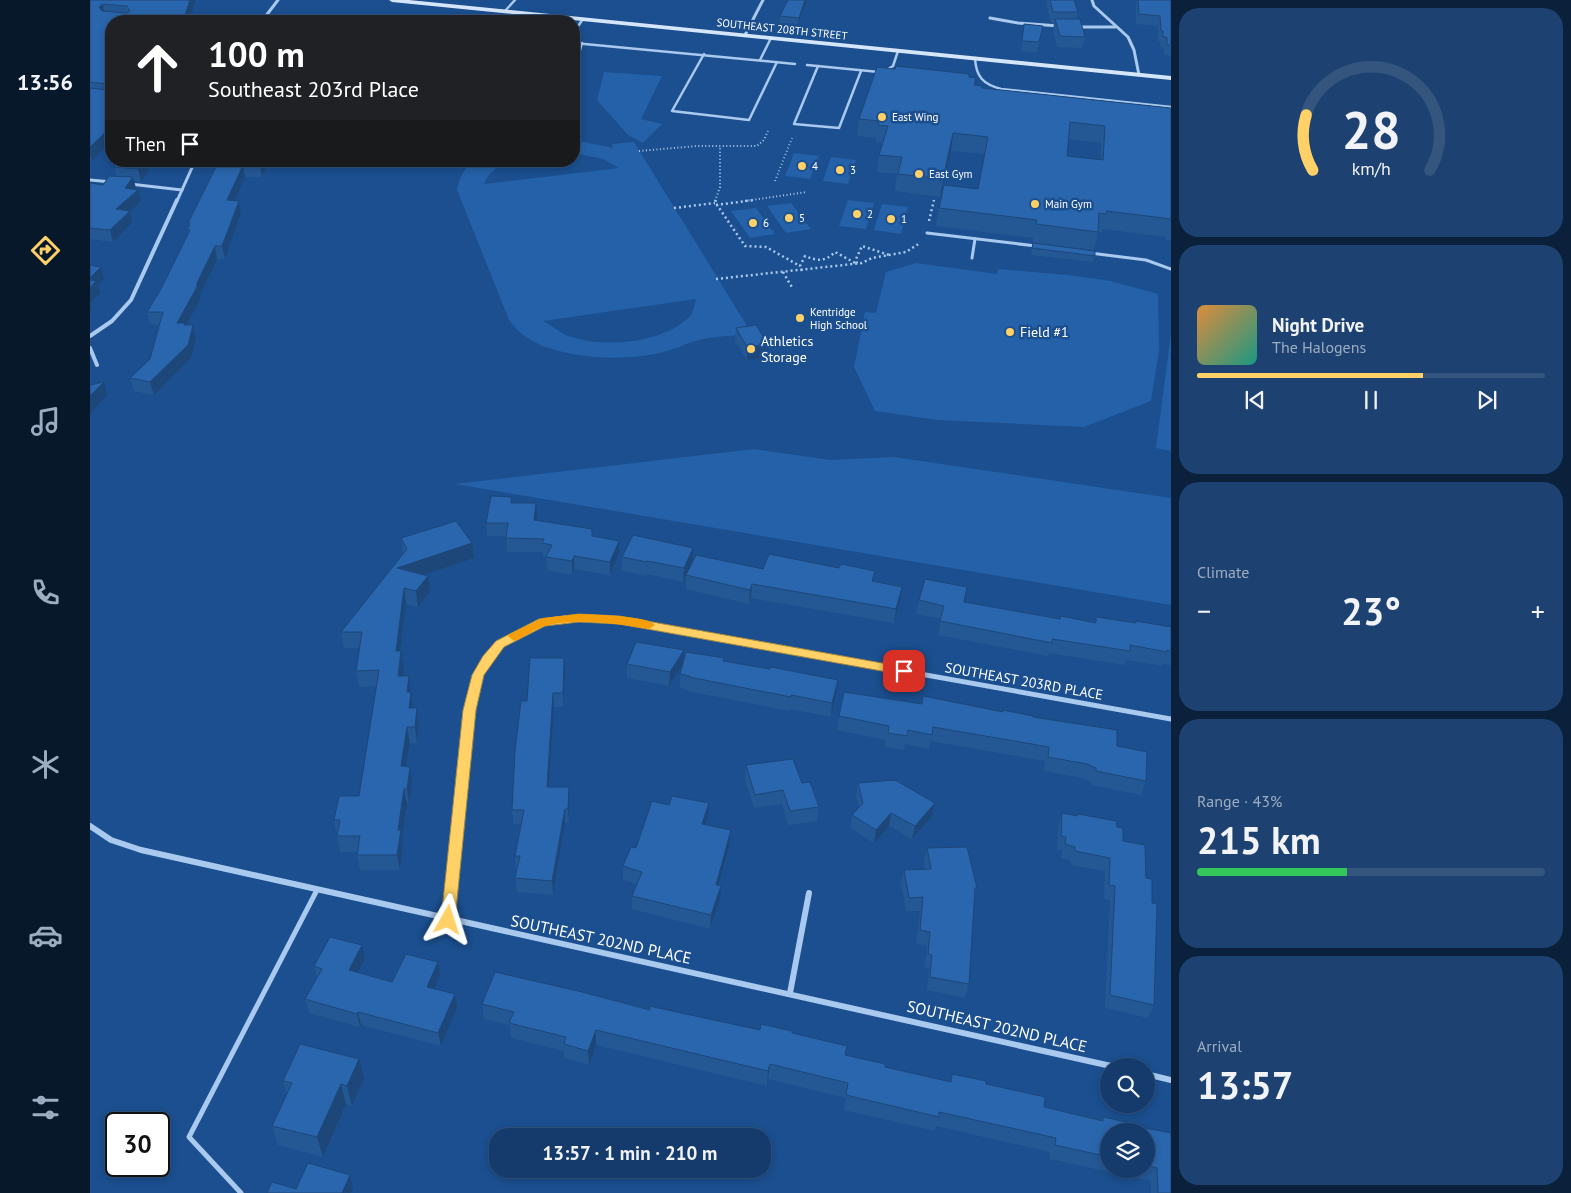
<!DOCTYPE html>
<html lang="en">
<head>
<meta charset="utf-8">
<style>
	body { margin:0; font-family:"PT Sans",sans-serif; background:#1d4271; color:#f1f3f6; height:100vh; display:flex; flex-direction:column; font-size:19px; white-space:nowrap }
	* { box-sizing:border-box; margin:0 }
	p { font-size:16px; color:#9dadc1 }
	.icon { flex:none; width:28px; height:28px; fill:none; stroke:currentColor; stroke-width:2; stroke-linecap:round; stroke-linejoin:round }
	.map { position:relative; flex:1; overflow:hidden }
	.drawer { display:flex; flex-direction:column; gap:8px; padding:8px; background:#0b203b; width:400px }
	.drawer>* { flex:none }
	.banner { position:absolute; left:15px; top:15px; width:475px; height:152px; border-radius:20px; box-shadow:0 2px 8px #0003,0 0 0 1px #33557e; background:#202124; color:#fff; overflow:hidden }
	.controls { position:absolute; left:1010px; top:1058px; display:grid; gap:10px }
	.controls a { display:grid; place-items:center; width:55px; height:55px; border-radius:50%; background:#143b6b; box-shadow:0 2px 8px #0003,0 0 0 1px #33557e; font-size:25px }
	.speed { position:absolute; left:15px; top:1112px; display:flex; gap:10px; font-size:25px; font-weight:700; text-align:center }
	.speed>* { display:grid; place-content:center; width:65px; height:65px; border-radius:50%; background:#143b6b; box-shadow:0 2px 8px #0003,0 0 0 1px #33557e; line-height:1 }
	.speed .limit { border:2px solid #111; border-radius:8px; background:#fff; color:#111 }
	.pin { position:absolute; display:grid; place-items:center; width:42px; height:42px; color:#fff; margin:-21px; border-radius:10px; box-shadow:0 2px 8px #0006 }
	.me { position:absolute; width:55px; margin:-28px; rotate:6deg; stroke-linejoin:round; filter:drop-shadow(0 0 4px #0008) }
	.turn { display:flex; align-items:center; gap:18px; height:105px; padding:0 20px; font-size:22px }
	.turn .icon { width:65px; height:65px; stroke-width:2.5 }
	.turn b { display:block; font-size:35px; line-height:42px }
	.then { display:flex; align-items:center; height:48px; padding:0 20px; background:#0003; gap:10px; font-size:19px }
	.big { font-size:38px; font-weight:800; line-height:1.1 }
	.drawer .card { flex:1; display:flex; flex-direction:column; justify-content:center; gap:8px; min-width:0; padding:0 18px; border-radius:20px; background:#1d4271 }
	.drawer .dial { align-items:center; gap:0 }
	.dial svg { height:130px; overflow:visible; fill:none; stroke:#33557e; stroke-width:7; stroke-linecap:round; text-anchor:middle }
	.dial text { fill:#f1f3f6; stroke:none }
	.song { display:flex; align-items:center; gap:15px }
	.cover { width:60px; height:60px; border-radius:8px; background:linear-gradient(135deg,hsl(30 70% 55%),hsl(170 70% 35%)) }
	.played { height:5px; border-radius:2px; background:linear-gradient(90deg,#ffd166 65%,#33557e 65%) }
	.keys { display:flex; justify-content:space-around; direction:ltr }
	.heat { display:flex; justify-content:space-between; align-items:center; font-size:28px; direction:ltr }
	.charge { height:8px; border-radius:4px; background:linear-gradient(90deg,#34c759 43%,#33557e 0) }
	.trip { position:absolute; left:399px; top:1128px; width:282px; height:50px; border-radius:20px; background:#143b6b; box-shadow:0 2px 8px #0003,0 0 0 1px #33557e; font-weight:800; line-height:50px; text-align:center }
	main { display:flex; flex:1; min-height:0 }
	.dock { display:flex; flex-direction:column; width:90px; justify-content:space-around; align-items:center; background:#08182b; color:#9dadc1 }
	.dock .icon { width:35px; height:35px }
	.dock .active { color:#ffd166 }
	.dock b { font-size:22px; color:#f1f3f6 }
	.map>svg:first-child { display:block }
</style>
</head>
<body>
<main>
<nav class="dock">
<b>13:56</b>
<svg class="icon active" aria-label="directions" viewBox="0 0 24 24"><path d="M12 3l9 9-9 9-9-9zM9 14v-3h6M13 9l2 2-2 2"/></svg>
<svg class="icon" aria-label="music" viewBox="0 0 24 24"><path d="M9 18V5l10-2v13"/><circle cx="6" cy="18" r="3"/><circle cx="16" cy="16" r="3"/></svg>
<svg class="icon" aria-label="phone" viewBox="0 0 24 24"><path d="M5 4h4l2 5-3 2q2 4 5 5l2-3 5 2v4C11 20 4 13 5 4z"/></svg>
<svg class="icon" aria-label="climate" viewBox="0 0 24 24"><path d="M12 3v18M4 7l16 10M4 17L20 7"/></svg>
<svg class="icon" aria-label="car" viewBox="0 0 24 24"><path d="M5 17H2v-5l4-1 3-4h7l3 4 3 1v5h-3M9 17h6M6 11h13"/><circle cx="7" cy="17" r="2"/><circle cx="17" cy="17" r="2"/></svg>
<svg class="icon" aria-label="filters" viewBox="0 0 24 24"><path d="M4 7h16M4 17h16"/><circle cx="9" cy="7" r="2"/><circle cx="15" cy="17" r="2"/></svg>
</nav>
<div class="map">
<svg width="1081" height="1193" viewBox="0 0 1081 1193">
	<rect width="100%" height="100%" fill="#1b4f8f"/>
	<g fill="#2461a8" fill-rule="evenodd">
		<path d="M514,72L572,76L551,119L572,124L553,143L538,135L507,100Z"/>
		<path d="M484,140L523,148L522,144L544,142L662,334C644,336 625,336 609,340C595,344 583,350 569,353C532,362 462,359 432,334C427,330 423,325 419,320L367,190C369,178 374,168 385,161H417C407,167 398,173 394,184L529,168L513,159L484,153ZM606,299C605,304 603,312 600,316C574,344 510,349 476,335C468,331 461,325 453,321Z"/>
		<path d="M704,153L729,156L720,179L695,176Z"/>
		<path d="M741,157L766,160L758,184L733,181Z"/>
		<path d="M758,200L784,203L776,229L749,226Z"/>
		<path d="M701,203L721,229L696,233L677,206Z"/>
		<path d="M792,204L818,207L811,234L784,230Z"/>
		<path d="M666,208L685,234L660,238L641,211Z"/>
		<path d="M826,263L907,274L908,269L978,275L1021,281L1068,294L1069,351L1061,401L994,427L847,420L785,411L764,367L775,312L786,313L796,272Z"/>
		<path d="M1081,333V451L1066,448Z"/>
		<path d="M664,449L741,460L804,457L1081,498V605L365,484Z"/>
	</g>
	<g fill="none" stroke-linecap="round" stroke-linejoin="round">
		<g stroke="#a9c9ee" stroke-width="2" stroke-dasharray="1 2.5" stroke-linecap="butt">
			<path d="M549,151L607,146H667L674,140L678,131"/>
			<path d="M685,181L702,138"/>
			<path d="M625,201L630,187V146"/>
			<path d="M655,201L717,192"/>
		</g>
		<g stroke="#a9c9ee" stroke-width="2.5" stroke-dasharray="2 3" stroke-linecap="butt">
			<path d="M626,200L625,202L655,246L676,247L710,266"/>
			<path d="M626,205L664,200"/>
			<path d="M584,208L625,203"/>
			<path d="M839,221L844,200"/>
			<path d="M712,271L710,266L715,256C727,261 735,262 745,252L767,264L766,259L772,246L799,255"/>
			<path d="M693,272L703,289"/>
			<path d="M626,279L772,263L782,258L816,252L830,243"/>
		</g>
		<g stroke="#a9c9ee" stroke-width="2.5">
			<path d="M415,11L425,0"/>
			<path d="M484,32L493,19"/>
			<path d="M484,43L705,64"/>
			<path d="M614,54L582,111L659,120L687,62"/>
			<path d="M885,58C886,77 893,84 911,89L1081,107"/>
			<path d="M670,60L681,38"/>
			<path d="M717,65L789,72"/>
			<path d="M728,66L704,124L749,128L771,71"/>
			<path d="M484,71L492,43"/>
			<path d="M795,71L803,66L808,51"/>
		</g>
		<g stroke="#a9c9ee" stroke-width="3">
			<path d="M837,233L946,246"/>
			<path d="M1000,253L1056,260L1081,269"/>
			<path d="M882,258L885,239"/>
		</g>
		<path stroke="#a9c9ee" stroke-width="5" d="M151,1193L99,1137L227,890"/>
		<g stroke="#a9c9ee" stroke-width="3">
			<path d="M1002,0L1004,6L1038,37L1044,50L1049,75"/>
			<path d="M900,18L928,23L969,26"/>
			<path d="M172,21L188,0"/>
			<path d="M985,27H1025"/>
			<path d="M655,35L673,0"/>
			<path d="M0,180L22,182"/>
			<path d="M40,184L92,190"/>
			<path d="M87,201L105,161"/>
		</g>
		<g stroke="#a9c9ee" stroke-width="4">
			<path d="M0,336L22,321L41,300L87,200"/>
			<path d="M0,348L7,365"/>
		</g>
		<path stroke="#a9c9ee" stroke-width="5" d="M373,780C376,749 376,702 389,674C400,649 427,631 452,622C474,615 506,619 529,620L1081,719"/>
		<g stroke="#a9c9ee" stroke-width="6">
			<path d="M0,826L21,840L51,850L1021,1066"/>
			<path d="M358,919L373,779"/>
			<path d="M700,993L719,893"/>
			<path d="M1056,1074L1081,1080"/>
		</g>
		<path fill="#d6e6fa" fill-rule="evenodd" d="M299,0H319L1081,76V80L302,2Z"/>
	</g>
	<g fill="#245895" fill-rule="evenodd">
		<path d="M0,0H106L21,142L2,161H0Z"/>
		<path d="M717,0L708,24L690,23V16Z"/>
		<path d="M957,0H984L988,12L986,19L995,37L992,48L967,47L963,30L964,23H961L956,4Z"/>
		<path d="M1047,0H1081V63V56L1074,55V48L1070,47V41H1068V26L1046,24V4Z"/>
		<path d="M934,24L953,26L947,53L931,51Z"/>
		<path d="M805,69L886,78L885,85L892,88L1081,108V240H1076V237L1013,229L1012,232H1008L1004,250L943,243V238L846,226L849,208L888,189L895,154L861,151L850,197L805,191L807,174L787,172L789,155L793,143L786,142V138L767,136L769,119ZM978,139L1011,143L1010,160L977,156Z"/>
		<path d="M28,161H65L51,182L44,181L45,189L51,201L40,212L42,223L23,242L0,239V183L13,185L26,176L24,167Z"/>
		<path d="M129,161H179L172,177H155L145,201H149L151,213L135,259H127L110,295V300L96,325H103L106,338L101,358L64,395L44,391L40,378L60,359L69,325L60,324L57,312L71,289L98,233L97,230L99,226L98,223Z"/>
		<path d="M943,243L1005,256L1003,262L941,255Z"/>
		<path d="M646,328L677,357L657,360L645,341Z"/>
		<path d="M421,497L422,503L447,517V520L502,529L503,536L529,554L520,575L484,569L482,575L457,570L456,557L453,556V552H417L416,536H397L396,523Z"/>
		<path d="M311,538L382,543L384,558L334,575L338,576L340,592L328,607L316,604L310,651L314,667L312,676L323,708H327L329,724L327,743H320L316,766L322,782L319,804H317L312,837L313,846L310,870H270L267,855L268,852H250L244,820L269,796L287,686L269,687L266,671L270,648H254L251,632L313,554Z"/>
		<path d="M603,548V562L784,581L812,587L810,601L804,623L661,598L659,604L596,589V576L593,582L557,574V576L532,571V557Z"/>
		<path d="M829,600L874,602L970,618L1005,622L1006,617L1045,623L1046,621L1081,627V665L1073,664V666L1037,660L1035,665L959,653L958,656L848,635L851,619L826,614Z"/>
		<path d="M474,658L475,672L473,707H464L459,787L479,801V823H475L463,895L427,892L425,878L427,870H426L425,856L431,824H423L422,810Z"/>
		<path d="M634,661L680,669L746,694L741,717L700,709L699,711L598,691V690L590,688V674L592,665L579,686L537,678V664Z"/>
		<path d="M832,704L913,712L943,717L1027,746L1056,781L1051,795L1001,785V782L993,778L954,771L955,761L840,741L839,749L815,744L814,750L795,747L796,740L747,730L749,716Z"/>
		<path d="M656,765L712,783L729,807L727,821L698,825L692,804L664,808L655,779Z"/>
		<path d="M768,783L842,816L822,839L799,826L784,843L760,828L762,815L769,807L766,796Z"/>
		<path d="M972,813L987,816L988,814L1027,827L1033,841L1056,878L1062,903L1064,1005L1058,1018L1015,1008L1020,900L1014,899L1015,871L981,865V861L971,858L972,850H967L968,827Z"/>
		<path d="M618,817L616,825L641,830L640,844L629,885L630,899L620,929L542,909V896L547,884L533,880V866Z"/>
		<path d="M837,848L887,888L884,902L879,984L875,998L837,990L839,968H835L837,946L826,944L830,911H816L811,883L814,870L835,869L834,861Z"/>
		<path d="M275,959L268,973L302,982L350,976L344,989L367,1008L351,1046L271,1025L270,1027L219,1013L215,999L227,978L224,966Z"/>
		<path d="M405,972L492,992L559,1009V1006L670,1030L671,1024L702,1031V1033L757,1046L755,1055L795,1064V1067L860,1082L862,1074L896,1081V1084L955,1097L954,1107L1011,1120L1013,1117L1055,1126V1128L1081,1133V1193H1061V1181L960,1159V1152L846,1126L845,1131L754,1110L756,1098L678,1079L677,1086L506,1045L499,1065L474,1058V1051L421,1038L420,1025L394,1019L392,1004ZM1019,1131H1056V1169H1019Z"/>
		<path d="M274,1079L262,1106L256,1104L233,1157L188,1145L182,1126L197,1094L193,1081Z"/>
	</g>
	<g fill="#1d4779">
		<path d="M100,0H106L99,21H93Z"/>
		<path d="M715,0H717L708,24L709,18Z"/>
		<path d="M13,4L15,16L9,7Z"/>
		<path d="M21,127V142L2,161L0,155V147Z"/>
		<path d="M863,133L861,151L850,197L853,179Z"/>
		<path d="M53,161H65L51,182L48,169Z"/>
		<path d="M172,161H179L172,177L170,165Z"/>
		<path d="M153,165L155,177L140,212L137,200Z"/>
		<path d="M43,177L46,188L40,197L48,190L51,201L40,212L42,223L23,242L20,230L26,209L35,188Z"/>
		<path d="M149,201L151,213L135,259L132,246Z"/>
		<path d="M125,246L127,259L110,295V300L96,326L87,323Z"/>
		<path d="M11,267L14,279L8,285L10,293L0,303L2,309L0,310V278Z"/>
		<path d="M103,325L106,338L101,358L64,395L60,382Z"/>
		<path d="M678,344L677,357L657,360V347Z"/>
		<path d="M14,382L17,395L0,414V396Z"/>
		<path d="M446,503L447,517L445,533L444,520Z"/>
		<path d="M529,541V554L520,575V562Z"/>
		<path d="M382,543L384,558L310,583L307,568Z"/>
		<path d="M603,548V562L593,582L594,568Z"/>
		<path d="M484,556V569L482,575V561Z"/>
		<path d="M338,576L340,592L328,607L326,591Z"/>
		<path d="M662,584L661,598L659,604L660,590Z"/>
		<path d="M812,587L810,601L804,623L806,609Z"/>
		<path d="M314,588L316,604L308,667L306,651Z"/>
		<path d="M594,650L593,664L579,686L580,672Z"/>
		<path d="M311,651L314,667L311,692L308,676Z"/>
		<path d="M474,658L475,672L473,707V693Z"/>
		<path d="M319,676L323,708L321,724L317,692Z"/>
		<path d="M748,680L746,694L741,717L742,703Z"/>
		<path d="M463,693L464,707L458,801L457,787Z"/>
		<path d="M327,708L329,724L327,743L325,727Z"/>
		<path d="M317,727L320,743L313,782L311,766Z"/>
		<path d="M320,767L322,782L319,804L317,789Z"/>
		<path d="M479,787V823L478,809Z"/>
		<path d="M314,789L317,804L312,837L313,846L310,870L307,855L308,830Z"/>
		<path d="M619,803L618,817L612,838V824Z"/>
		<path d="M845,803L842,816L822,839L825,826Z"/>
		<path d="M475,809V823L463,895L462,881Z"/>
		<path d="M801,813L799,826L784,843L786,830Z"/>
		<path d="M641,830L640,844L625,898L626,885Z"/>
		<path d="M631,886L630,899L620,929L621,915Z"/>
		<path d="M272,945L275,959L262,984L259,970Z"/>
		<path d="M348,962L350,976L339,1000L337,987Z"/>
		<path d="M365,994L367,1008L351,1046L348,1033Z"/>
		<path d="M268,1012L271,1025L270,1027L267,1014Z"/>
		<path d="M506,1030V1045L499,1065L498,1051Z"/>
		<path d="M269,1059L274,1079L262,1106L257,1086Z"/>
		<path d="M680,1064L678,1079L677,1086L678,1071Z"/>
		<path d="M251,1084L256,1104L233,1157L227,1137Z"/>
		<path d="M260,1175L263,1188L261,1193H252Z"/>
	</g>
	<g fill="#2a66ad" stroke="#1d4779" fill-rule="evenodd">
		<path d="M0,0H100L93,21H21V87L18,84L0,82ZM13,4L37,6L40,11L36,13L12,11L9,7Z"/>
		<path d="M698,0H715L709,18L690,16Z"/>
		<path d="M960,0H984L988,12H963Z"/>
		<path d="M1048,0H1081V45H1077V37H1073V31H1071L1070,16L1049,14Z"/>
		<path d="M965,19H990L995,37L970,36Z"/>
		<path d="M934,24L953,26L949,42L932,41Z"/>
		<path d="M806,66L879,74V77L886,78L884,85L892,86V88L1081,108V221V219L1017,211L1016,214L1009,213L1008,232L946,224L947,220L849,208L854,185L888,189L898,137L863,133L853,179L808,174L812,157L789,155L798,126L788,125L789,121L769,119L787,67L805,69ZM980,122L1015,126L1013,160L977,156Z"/>
		<path d="M21,87V127L0,147V88L18,90Z"/>
		<path d="M28,161H53L48,169L24,167Z"/>
		<path d="M129,161H172L170,165H153L137,200L149,201L132,246H125L107,283V287L87,323H95L94,325H103L98,345L60,382L40,378L60,359L73,312H57L71,289L100,230H97L100,223H98Z"/>
		<path d="M19,176L43,177L35,188L48,190L26,209L40,211L20,230L0,228V183L13,185Z"/>
		<path d="M943,243L1005,251V256L942,248Z"/>
		<path d="M0,265L11,267L0,278Z"/>
		<path d="M0,280L6,281L0,288Z"/>
		<path d="M666,325L678,344L657,347L646,328Z"/>
		<path d="M14,382L0,396V385Z"/>
		<path d="M401,496L421,497V503H446L444,520L502,529V536L529,541L520,562L484,556L482,561L456,557L462,545L452,543L454,539L416,538L418,523H396Z"/>
		<path d="M366,521L382,543L307,568L338,576L326,591L314,588L306,651H311L308,676H319L317,692H321L319,708H327L325,727H317L311,766L320,767L317,789H314L308,830H311L307,855H267L270,836H247L250,820H244L249,796H269L289,670L266,671L272,632H251L317,549L311,538Z"/>
		<path d="M543,535L603,548L594,568L557,561V562L532,557Z"/>
		<path d="M679,554L749,568L751,564L785,571L782,581L812,587L806,609L662,584L660,590L596,575L606,555L673,569Z"/>
		<path d="M835,579L877,587L874,602L970,619L971,616L1006,623V617L1046,623V621L1081,627V651L1077,650V652L1040,645V651L962,639V643L850,621L854,606L829,600Z"/>
		<path d="M546,642L594,650L580,672L537,664Z"/>
		<path d="M596,652L634,658L633,661L680,669L681,667L748,680L742,703L701,695V697L599,677V676L590,674Z"/>
		<path d="M440,658H474L473,693H463L457,787H479L478,809H475L462,881L425,878L430,856H425L434,810H422L425,751L431,701H437Z"/>
		<path d="M754,692L832,704L833,696L913,712V710L943,716V717L1027,730V746L1057,752L1056,781L1006,771V768L997,764L958,757L959,747L843,727L842,735L818,730L817,736L798,733L799,726L749,716Z"/>
		<path d="M703,759L712,783L720,782L729,807L700,811L693,790L665,795L656,765Z"/>
		<path d="M805,780L845,803L825,826L801,813L786,830L762,815L773,803L768,783Z"/>
		<path d="M582,796L619,803L612,824L641,830L626,885L631,886L621,915L542,896L552,872L533,866L541,847L546,848L562,801L579,805Z"/>
		<path d="M972,813L987,816L988,814L1026,821L1027,827L1033,828V841L1055,845L1056,878L1062,879V903L1067,904L1064,1005L1020,995L1025,886L1019,885L1020,858L985,851V847L975,844L976,837L971,836Z"/>
		<path d="M877,847L887,888H885L879,984L840,977L842,955L838,954L840,932L830,930L833,897L819,898L814,870L841,869L837,848Z"/>
		<path d="M240,937L272,945L259,970L302,982L316,954L348,962L337,987L365,994L348,1033L268,1012L267,1014L215,999L232,969L224,966Z"/>
		<path d="M405,972L492,992L560,1010L559,1006L670,1030L671,1024L702,1031V1033L757,1046L755,1055L795,1064V1067L861,1082L862,1074L896,1081V1084L955,1097L954,1107L1013,1121V1117L1055,1126V1128L1081,1133V1193H1068L1067,1168L1056,1165V1131H1019V1157L965,1145L966,1138L849,1112V1117L756,1095L758,1083L680,1064L678,1071L506,1030L498,1051L474,1044L476,1037L419,1023L424,1012L392,1004Z"/>
		<path d="M210,1044L269,1059L257,1086L251,1084L227,1137L182,1126L202,1083L193,1081Z"/>
		<path d="M218,1163L260,1175L252,1193H177L182,1182L206,1189Z"/>
	</g>
	<path fill="#ffd166" stroke="#a68842" d="M489,614L529,616L814,667L821,671L814,675L529,624L489,622L455,626L414,647L394,675L386,710L365,920L363,924L358,925L353,924L351,920L373,710L382,675L393,656L406,641L449,619Z"/>
	<path fill="#f59e0b" d="M489,614C504,615 557,615 565,625L559,629C528,624 487,617 455,626C444,629 435,637 424,641L418,636L420,634L453,618Z"/>
	<g fill="#ffd166" stroke="#1b4f8f" stroke-width="2">
		<circle cx="792" cy="117" r="5"/>
		<circle cx="712" cy="166" r="5"/>
		<circle cx="750" cy="170" r="5"/>
		<circle cx="829" cy="174" r="5"/>
		<circle cx="945" cy="204" r="5"/>
		<circle cx="767" cy="214" r="5"/>
		<circle cx="699" cy="218" r="5"/>
		<circle cx="801" cy="219" r="5"/>
		<circle cx="663" cy="223" r="5"/>
		<circle cx="710" cy="318" r="5"/>
		<circle cx="920" cy="332" r="5"/>
		<circle cx="661" cy="349" r="5"/>
	</g>
	<g text-anchor="middle" stroke-width="5" stroke-linejoin="round" paint-order="stroke">
		<g font-size="11" fill="#fff" stroke="#1b4f8f">
			<text transform="translate(692 29) rotate(6)" y="4">SOUTHEAST 208TH STREET</text>
		</g>
		<g font-size="11" fill="#fff" stroke="#1b4f8f" text-anchor="start">
			<text x="802" y="121">East Wing</text>
			<text x="722" y="170">4</text>
			<text x="760" y="174">3</text>
			<text x="839" y="178">East Gym</text>
			<text x="955" y="208">Main Gym</text>
			<text x="777" y="218">2</text>
			<text x="709" y="222">5</text>
			<text x="811" y="223">1</text>
			<text x="673" y="227">6</text>
			<text x="720" y="316">Kentridge<tspan x="720" dy="13">High School</tspan></text>
		</g>
		<g font-size="14" fill="#fff" stroke="#1b4f8f" text-anchor="start">
			<text x="930" y="337">Field #1</text>
			<text x="671" y="346">Athletics<tspan x="671" dy="16">Storage</tspan></text>
		</g>
		<g font-size="14" fill="#fff" stroke="#1b4f8f">
			<text transform="translate(934 681) rotate(10)" y="5">SOUTHEAST 203RD PLACE</text>
		</g>
		<g font-size="16" fill="#fff" stroke="#1b4f8f">
			<text transform="translate(511 939) rotate(12)" y="6">SOUTHEAST 202ND PLACE</text>
			<text transform="translate(907 1026) rotate(13)" y="6">SOUTHEAST 202ND PLACE</text>
		</g>
	</g>
</svg>
<div class="controls">
<a><svg class="icon" aria-label="search" viewBox="0 0 24 24"><circle cx="10" cy="10" r="6"/><path d="M15 15l6 6"/></svg></a>
<a><svg class="icon" aria-label="layers" viewBox="0 0 24 24"><path d="M12 4l9 5-9 5-9-5zM3 14l9 5 9-5"/></svg></a>
</div>
<div class="speed"><div class="limit">30</div></div>
<div class="pin" style="left:814px;top:671px;background:#d93025"><svg class="icon" aria-label="arrive" viewBox="0 0 24 24"><path d="M6 21V4h12l-3 4 3 4H6"/></svg></div>
<svg class="me" style="left:358px;top:920px" viewBox="-20 -20 40 40"><path d="M0-17L14 15 0 8-14 15z" fill="#ffd166" stroke="#fff" stroke-width="4"/></svg>
<div class="trip">13:57 · 1 min · 210 m</div>
<div class="banner">
<div class="turn"><svg class="icon" aria-label="ahead" viewBox="0 0 24 24"><path d="M12 20V5M6 11l6-6 6 6"/></svg><div><b>100 m</b>Southeast 203rd Place</div></div>
<div class="then">Then<svg class="icon" aria-label="arrive" viewBox="0 0 24 24"><path d="M6 21V4h12l-3 4 3 4H6"/></svg></div>
</div>
</div>
<section class="drawer">
<div class="card dial"><svg viewBox="0 0 100 80">
<path d="M14 69A42 42 0 1 1 86 69"/>
<path d="M14 69A42 42 0 0 1 10 35" stroke="#ffd166"/>
<text x="50" y="56" font-size="32" font-weight="700">28</text>
<text x="50" y="72" font-size="11">km/h</text>
</svg></div>
<div class="card">
<div class="song"><i class="cover"></i><div><b>Night Drive</b><p>The Halogens</p></div></div>
<div class="played"></div>
<div class="keys"><svg class="icon" aria-label="previous" viewBox="0 0 24 24"><path d="M18 5L8 12l10 7zM5 5v14"/></svg><svg class="icon" aria-label="pause" viewBox="0 0 24 24"><path d="M8 5v14M16 5v14"/></svg><svg class="icon" aria-label="next" viewBox="0 0 24 24"><path d="M6 5l10 7-10 7zM19 5v14"/></svg></div>
</div>
<div class="card"><p>Climate</p>
<div class="heat"><a>−</a><b class="big">23°</b><a>+</a></div>
</div>
<div class="card"><p>Range · 43%</p><b class="big">215 km</b><div class="charge"></div></div>
<div class="card"><p>Arrival</p><b class="big">13:57</b></div>
</section>
</main>
</body>
</html>
